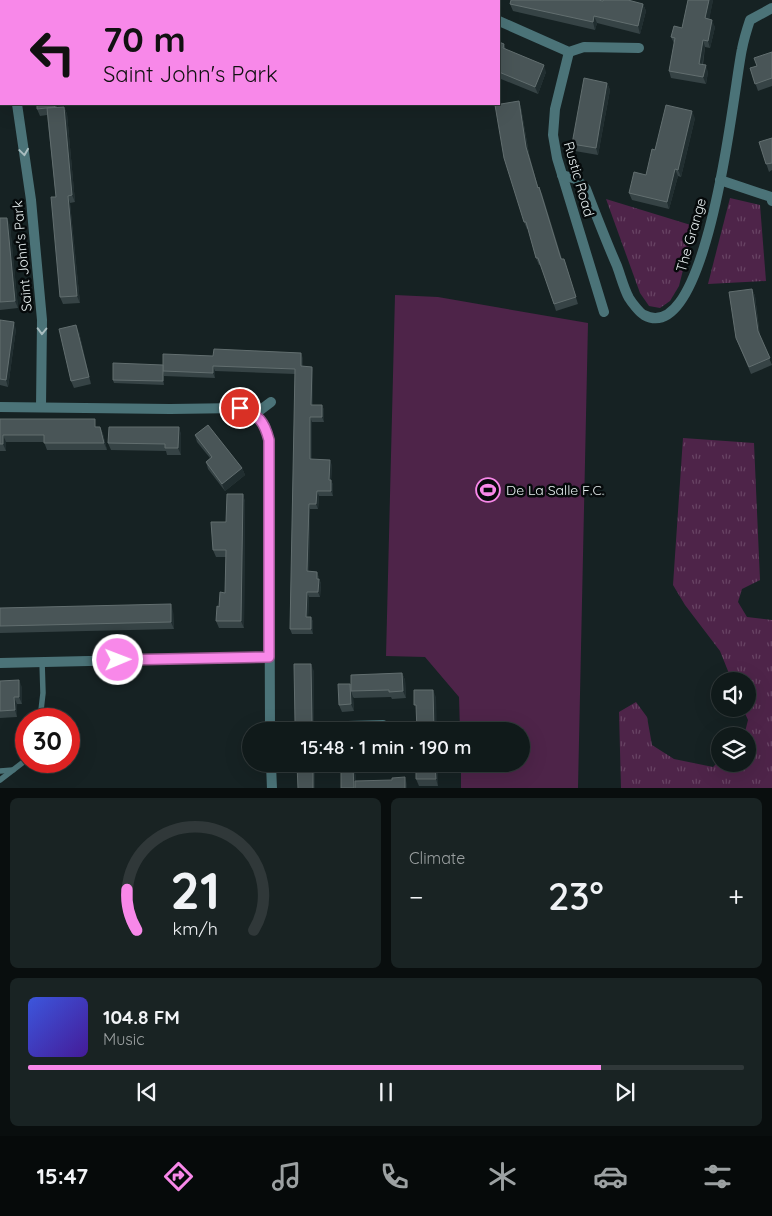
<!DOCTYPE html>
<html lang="en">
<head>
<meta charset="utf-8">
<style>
	body { margin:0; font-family:Quicksand,sans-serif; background:#192323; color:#f1f3f6; height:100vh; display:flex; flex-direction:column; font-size:19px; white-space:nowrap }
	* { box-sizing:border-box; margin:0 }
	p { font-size:16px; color:#9ca1a2 }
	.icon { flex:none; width:28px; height:28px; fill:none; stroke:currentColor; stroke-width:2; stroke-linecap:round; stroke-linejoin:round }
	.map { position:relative; height:788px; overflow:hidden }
	.drawer { display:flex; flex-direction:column; gap:10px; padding:10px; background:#090e0e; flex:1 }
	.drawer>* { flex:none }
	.hud { position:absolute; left:0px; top:0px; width:500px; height:105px; box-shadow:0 5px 20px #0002,0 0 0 1px #303839; background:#f888e9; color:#111; overflow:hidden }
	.fabs { position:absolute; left:711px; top:672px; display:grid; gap:10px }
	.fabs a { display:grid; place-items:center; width:45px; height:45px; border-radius:50%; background:#101a1a; box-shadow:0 5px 20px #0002,0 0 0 1px #303839; font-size:25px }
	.speed { position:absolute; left:15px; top:708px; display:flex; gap:10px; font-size:25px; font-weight:700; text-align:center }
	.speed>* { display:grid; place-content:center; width:65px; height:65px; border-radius:50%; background:#101a1a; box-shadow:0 5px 20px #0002,0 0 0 1px #303839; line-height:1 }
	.speed .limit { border:8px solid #d22; background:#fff; color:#111 }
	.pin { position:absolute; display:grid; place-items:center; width:42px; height:42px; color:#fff; margin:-21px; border:2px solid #fff; border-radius:50%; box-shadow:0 1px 5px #0007 }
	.me { position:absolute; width:55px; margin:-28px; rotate:89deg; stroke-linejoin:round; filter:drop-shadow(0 0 4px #0008) }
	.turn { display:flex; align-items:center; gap:18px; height:105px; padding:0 20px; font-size:22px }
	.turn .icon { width:65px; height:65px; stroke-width:2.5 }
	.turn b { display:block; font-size:35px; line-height:42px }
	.big { font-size:38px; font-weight:600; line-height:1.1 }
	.drawer .tile { flex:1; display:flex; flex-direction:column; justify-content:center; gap:8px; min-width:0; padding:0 18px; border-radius:8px; background:#192323 }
	.drawer .dial { align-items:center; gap:0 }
	.dial svg { height:130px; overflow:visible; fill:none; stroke:#303839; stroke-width:7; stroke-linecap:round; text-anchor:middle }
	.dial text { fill:#f1f3f6; stroke:none }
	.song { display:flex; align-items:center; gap:15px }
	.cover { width:60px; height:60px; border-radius:8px; background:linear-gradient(135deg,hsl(230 70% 55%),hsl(260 70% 35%)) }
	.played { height:5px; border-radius:2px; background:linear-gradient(90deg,#f888e9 80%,#303839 80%) }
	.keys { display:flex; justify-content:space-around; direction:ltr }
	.heat { display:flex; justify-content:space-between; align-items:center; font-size:28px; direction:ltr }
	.drawer .tiles { flex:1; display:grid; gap:10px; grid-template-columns:1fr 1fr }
	.tile:last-child { grid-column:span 2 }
	.trip { position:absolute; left:242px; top:722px; width:288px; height:50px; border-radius:25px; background:#101a1a; box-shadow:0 5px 20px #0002,0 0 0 1px #303839; font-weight:600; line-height:50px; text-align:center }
	.dock { display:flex; height:80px; justify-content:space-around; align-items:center; background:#060a0a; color:#9ca1a2 }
	.dock .icon { width:35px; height:35px }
	.dock .active { color:#f888e9 }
	.dock b { font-size:22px; color:#f1f3f6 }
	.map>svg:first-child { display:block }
</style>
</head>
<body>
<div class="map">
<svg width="772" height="789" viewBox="0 0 772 789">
	<defs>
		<pattern id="grass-tufts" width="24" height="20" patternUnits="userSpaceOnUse" patternTransform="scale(1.25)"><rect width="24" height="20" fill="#4e2449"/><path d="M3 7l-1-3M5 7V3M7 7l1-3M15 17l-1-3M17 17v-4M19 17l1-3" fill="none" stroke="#684464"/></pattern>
	</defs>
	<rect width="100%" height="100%" fill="#162223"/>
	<g fill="url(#grass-tufts)">
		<path d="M730,198L760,205L766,281L708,284Z"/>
		<path d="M606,199L694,226L679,286L670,301L660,308L649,306L640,293Z"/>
		<path d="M683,438L754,443L760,580L742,589L738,602L747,617L772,620V788H621L619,712L636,702L647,717L652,745L674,759L713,767L720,760V764H748V736H744L748,720L743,709H748V681H732L720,651L685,605L673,585Z"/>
	</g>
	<path fill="#4e2449" d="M395,295L438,297L588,323L578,788H461V764H521V731H460L459,697L425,657L386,656Z"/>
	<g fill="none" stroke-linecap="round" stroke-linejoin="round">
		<g stroke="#4b7378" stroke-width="5.5">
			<path d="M40,719L43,693L42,661"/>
			<path d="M0,771L13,770"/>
			<path d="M0,780L26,760"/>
		</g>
		<g stroke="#4b7378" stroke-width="10">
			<path d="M499,21L569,52L584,47L639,48"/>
			<path d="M0,35L1,36"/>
			<path d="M569,52L555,109L553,135L557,158L604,312"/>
			<path d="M17,104L31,200L42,320L41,407"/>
			<path d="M562,175L576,179L586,189C596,215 606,241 617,266C621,277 624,289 629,298C632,303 640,313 644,315C709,350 734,84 742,49C744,39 747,29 750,20L772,8"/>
			<path d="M720,180L771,197L772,201"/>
			<path d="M0,407L170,409L240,408L255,414L271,402"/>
			<path d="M255,414L265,426L269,440L270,731"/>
			<path d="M0,663L269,657"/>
			<path d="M343,731L348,726L383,725L391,731"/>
			<path d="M271,764L272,789"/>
		</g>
	</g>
	<g fill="#364345">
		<path d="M688,0H713L709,19L715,27L710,48L705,47L703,65L708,72L706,84L671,78L669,71L674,43L671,37L682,28Z"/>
		<path d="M603,1L643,4L646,11L640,34L597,23L595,30L513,11L510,4Z"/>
		<path d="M499,42L504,44L506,50L546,72L538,94L501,79L499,73Z"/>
		<path d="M772,52V86L758,91L750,68L757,66Z"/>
		<path d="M607,83L610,90L598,155L575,151L572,144Z"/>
		<path d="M519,101L521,108L529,154L538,187H539L542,194L562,259H564L578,304L556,311L541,265H539L536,258L528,229H527L524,222Z"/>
		<path d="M56,104L57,107H64L67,114L75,202L70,203L80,303L63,304L60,297L56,197L47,115L40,116L37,109Z"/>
		<path d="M695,118L681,177L678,176L669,209L632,200L629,193L646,175L655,150Z"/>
		<path d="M772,138V170L769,172L759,142Z"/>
		<path d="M0,218L10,225L18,308L0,310Z"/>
		<path d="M752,289L755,296L760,336L772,365L751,374L736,338Z"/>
		<path d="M0,320L16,329L8,387L0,385Z"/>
		<path d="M79,332L91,384L74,388L71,381Z"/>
		<path d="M213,356L303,358V366L312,367L313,372V405H322L324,410V422H312V459L332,465L331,480L333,485V496H319L318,509H310L309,571L317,572L321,584L320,597H309L308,617H311L313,622V634H292L290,629L295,374L215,371V378L164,376V385L114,383L113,380L163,365Z"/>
		<path d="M0,419L100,427L103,434L107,450H47L44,442H6V451H0Z"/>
		<path d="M179,427L181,435V455H167L166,451L111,450L108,443Z"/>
		<path d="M195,435L242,468L245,475L225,491L208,469L206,462L210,458L197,442Z"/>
		<path d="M243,494L245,502L244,628H219L216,621L219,607L225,593L226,557H216L213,550L226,522Z"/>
		<path d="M0,608L173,611L174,629L0,633Z"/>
		<path d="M314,671V729H298L295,722Z"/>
		<path d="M402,673L405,680L406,698L392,699L391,697L354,698L353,697L354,711L342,712L339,705L350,684Z"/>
		<path d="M0,681L22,687V704H17V717L0,718Z"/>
		<path d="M418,764H438V786H419L416,779Z"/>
	</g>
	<g fill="#212e30">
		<path d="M709,0H713L708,26L705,18Z"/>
		<path d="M643,4L646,11L640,34L638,26Z"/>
		<path d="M594,16L597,23L595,30L593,22Z"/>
		<path d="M712,20L715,27L710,48L708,41Z"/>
		<path d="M703,40L705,47L701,71L699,64Z"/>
		<path d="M544,65L546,72L538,94L535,87Z"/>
		<path d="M706,65L708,72L706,84L703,77Z"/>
		<path d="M607,83L610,90L598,155L596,148Z"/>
		<path d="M519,101L521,108L529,154L540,195L526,147Z"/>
		<path d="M64,107L67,114L75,202L72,195Z"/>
		<path d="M692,111L695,118L681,177L678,170Z"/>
		<path d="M675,169L678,176L669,209L667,202Z"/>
		<path d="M68,196L70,203L80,303L77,296Z"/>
		<path d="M7,218L10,225L18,308L15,301Z"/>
		<path d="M752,289L755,296L760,338L758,331Z"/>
		<path d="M14,322L16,329L8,387L6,380Z"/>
		<path d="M76,325L79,332L91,384L89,377Z"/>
		<path d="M301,353L303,358V372L301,366Z"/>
		<path d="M213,366L215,371V378L213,373Z"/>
		<path d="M312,367L313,372V410L311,405Z"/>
		<path d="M163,372L164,376V385L163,381Z"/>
		<path d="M322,405L324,410V422L322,417Z"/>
		<path d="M310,417L312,422V464L310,459Z"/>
		<path d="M100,427L103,434L107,450L104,443Z"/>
		<path d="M179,427L181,435V455L178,448Z"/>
		<path d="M3,435L6,442V451L3,444Z"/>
		<path d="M330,460L332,465L331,485L329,480Z"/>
		<path d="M242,468L245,475L225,491L222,484Z"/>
		<path d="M331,480L333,485V496L331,491Z"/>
		<path d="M317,491L319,496L318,509L316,504Z"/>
		<path d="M243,494L245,502L244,628L241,621Z"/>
		<path d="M309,504L310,509L309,577L307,571Z"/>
		<path d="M317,572L321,584L320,597L318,592L317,579Z"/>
		<path d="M307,592L309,597L308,622L306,617Z"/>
		<path d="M171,604L173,611L174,629L171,622Z"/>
		<path d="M311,617L313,622V634L311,629Z"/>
		<path d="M311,664L314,671V729L312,722Z"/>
		<path d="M402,673L405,680L406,698L403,691Z"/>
		<path d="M19,680L22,687V704L19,697Z"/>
		<path d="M350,684L351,691L353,697L354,711L351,704Z"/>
		<path d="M433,690L436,697L437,731H434Z"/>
		<path d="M14,697L17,704V717L15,710Z"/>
		<rect x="313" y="764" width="2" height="25"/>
		<path d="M435,764H438V786L436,779Z"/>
		<path d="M353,768L356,775V789H354Z"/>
		<path d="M405,777L407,784V789H405Z"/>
	</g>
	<g fill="#495557" stroke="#626e6f">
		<path d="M511,0H598L603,1V0H628L643,4L638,26L594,16L593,22L510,4Z"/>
		<path d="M688,0H709L705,18L712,20L708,41L703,40L699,64L706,65L703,77L669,71L675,38L671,37L674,26L682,28Z"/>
		<path d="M499,42L504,44L503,48L544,65L535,87L499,72L500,67H499Z"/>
		<path d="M772,52V78L755,84L750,68L757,66L754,58Z"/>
		<path d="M584,78L607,83L596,148L572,144Z"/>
		<path d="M519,101L526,147L538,188L539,187L561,259H564L576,297L554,304L538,258H536L526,222H524L504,158L495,105Z"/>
		<path d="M37,104H54L55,107L37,109Z"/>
		<path d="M666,105L692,111L678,170L675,169L667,202L629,193L634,172L646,175L652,149L655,150Z"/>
		<path d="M64,107L72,195L68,196L77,296L60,297L51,197H56L47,108Z"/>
		<path d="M772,138V163L766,164L759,142Z"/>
		<path d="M0,218H7L15,301L0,302Z"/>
		<path d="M752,289L758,331L770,358L749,367L736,338L729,292Z"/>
		<path d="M0,320L14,322L6,380L0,379Z"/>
		<path d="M76,325L89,377L71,381L59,329Z"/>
		<path d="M214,349L301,353V366L312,367L311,405H322V417H310V459L330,460L329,480H331V491H317L316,504H309L307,571L317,572V579H319L318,592H307L306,617H311V629H290L295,369L213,366V373L163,371V354L213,356Z"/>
		<path d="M113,363L163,365V381L113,380Z"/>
		<path d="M0,419H95V427H100L104,443H44V435H3V444H0Z"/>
		<path d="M208,425L242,468L222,484L206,462L212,457L195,435Z"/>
		<path d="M109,427H179L178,448H165V444L108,443Z"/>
		<path d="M227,494H243L241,621H216L217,606L219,607L220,592L225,593L226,550H213L211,522H226Z"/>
		<path d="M171,604V622L0,626V608Z"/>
		<path d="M294,664H311L312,722H295Z"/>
		<path d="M402,673L403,691L389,692V690L351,691V675Z"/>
		<path d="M19,680V697H14L15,710L0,711V681Z"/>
		<path d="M338,684H350L351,704L339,705Z"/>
		<path d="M414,690H433L434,731H417L416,705H414Z"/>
		<path d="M297,764H313V789H298Z"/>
		<path d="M416,764H435L436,779H416Z"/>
		<path d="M341,768H353L354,788H341Z"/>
		<path d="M405,777V789H355V781L392,780V778Z"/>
	</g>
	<defs><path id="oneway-chevron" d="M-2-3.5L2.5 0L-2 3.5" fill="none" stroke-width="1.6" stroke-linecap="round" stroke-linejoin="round" transform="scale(1.25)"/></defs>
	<g stroke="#a9bdc0">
		<use href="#oneway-chevron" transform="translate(24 152) rotate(82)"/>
		<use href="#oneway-chevron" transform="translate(42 331) rotate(91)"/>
	</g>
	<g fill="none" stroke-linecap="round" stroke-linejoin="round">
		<g stroke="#a15897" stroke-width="12">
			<path id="route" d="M118,660L269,657V440C264,421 259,415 240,408"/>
		</g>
		<use href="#route" stroke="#f888e9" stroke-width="9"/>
	</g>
	<defs>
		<g id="stadium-ring" transform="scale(1.25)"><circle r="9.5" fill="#060a0b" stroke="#f888e9" stroke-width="1.5"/><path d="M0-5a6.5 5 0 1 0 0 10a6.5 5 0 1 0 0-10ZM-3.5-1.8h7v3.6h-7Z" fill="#f888e9"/></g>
	</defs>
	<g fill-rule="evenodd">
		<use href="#stadium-ring" x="488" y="490"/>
	</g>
	<g text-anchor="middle" stroke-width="5" stroke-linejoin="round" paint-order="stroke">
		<g font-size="14" fill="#e7eff0" stroke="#060a0b">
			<text transform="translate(579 179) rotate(74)" y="5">Rustic Road</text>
			<text transform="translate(691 235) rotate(-74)" y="5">The Grange</text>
			<text transform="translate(22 256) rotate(-95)" y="5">Saint John's Park</text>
		</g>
		<g font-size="14" fill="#e7eff0" stroke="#060a0b" text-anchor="start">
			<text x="506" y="495">De La Salle F.C.</text>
		</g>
	</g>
</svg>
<div class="fabs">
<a><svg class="icon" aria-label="sound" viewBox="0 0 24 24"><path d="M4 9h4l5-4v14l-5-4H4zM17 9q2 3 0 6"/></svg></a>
<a><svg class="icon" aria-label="layers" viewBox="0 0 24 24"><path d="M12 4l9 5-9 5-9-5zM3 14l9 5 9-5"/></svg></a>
</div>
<div class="speed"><div class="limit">30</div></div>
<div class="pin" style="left:240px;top:408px;background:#d93025"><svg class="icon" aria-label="arrive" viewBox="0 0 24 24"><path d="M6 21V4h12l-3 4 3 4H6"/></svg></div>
<svg class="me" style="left:118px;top:660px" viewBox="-20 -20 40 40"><circle r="17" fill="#f888e9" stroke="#fff" stroke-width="3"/><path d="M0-11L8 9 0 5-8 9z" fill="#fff"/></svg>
<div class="trip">15:48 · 1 min · 190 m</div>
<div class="hud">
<div class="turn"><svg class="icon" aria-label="left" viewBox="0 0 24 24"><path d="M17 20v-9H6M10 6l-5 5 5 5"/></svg><div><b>70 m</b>Saint John's Park</div></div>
</div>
</div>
<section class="drawer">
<div class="tiles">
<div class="tile dial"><svg viewBox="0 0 100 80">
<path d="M14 69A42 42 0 1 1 86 69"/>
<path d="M14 69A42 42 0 0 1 8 44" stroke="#f888e9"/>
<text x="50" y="56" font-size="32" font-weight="700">21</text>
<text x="50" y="72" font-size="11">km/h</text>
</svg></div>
<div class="tile"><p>Climate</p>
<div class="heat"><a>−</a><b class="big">23°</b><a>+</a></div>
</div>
<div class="tile">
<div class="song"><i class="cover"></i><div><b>104.8 FM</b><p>Music</p></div></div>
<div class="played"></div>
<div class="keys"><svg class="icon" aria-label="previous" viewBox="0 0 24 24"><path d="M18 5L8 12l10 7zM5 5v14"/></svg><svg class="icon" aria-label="pause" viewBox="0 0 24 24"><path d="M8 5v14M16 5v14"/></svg><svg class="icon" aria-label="next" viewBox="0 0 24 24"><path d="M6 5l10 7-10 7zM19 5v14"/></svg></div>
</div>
</div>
</section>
<nav class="dock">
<b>15:47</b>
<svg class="icon active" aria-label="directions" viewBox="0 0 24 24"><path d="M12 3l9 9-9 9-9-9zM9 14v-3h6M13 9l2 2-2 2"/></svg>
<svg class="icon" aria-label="music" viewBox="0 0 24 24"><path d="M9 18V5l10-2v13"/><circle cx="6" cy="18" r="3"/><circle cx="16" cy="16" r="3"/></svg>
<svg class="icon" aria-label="phone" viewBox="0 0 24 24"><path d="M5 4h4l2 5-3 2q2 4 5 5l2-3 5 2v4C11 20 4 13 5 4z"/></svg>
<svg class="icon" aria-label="climate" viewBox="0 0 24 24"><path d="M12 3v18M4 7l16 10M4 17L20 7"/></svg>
<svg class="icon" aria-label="car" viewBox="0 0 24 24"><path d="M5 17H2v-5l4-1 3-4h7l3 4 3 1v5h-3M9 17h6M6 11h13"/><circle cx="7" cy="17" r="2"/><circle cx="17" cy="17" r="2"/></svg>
<svg class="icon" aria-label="filters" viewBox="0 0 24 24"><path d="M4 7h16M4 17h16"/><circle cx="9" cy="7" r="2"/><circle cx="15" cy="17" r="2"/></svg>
</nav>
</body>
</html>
